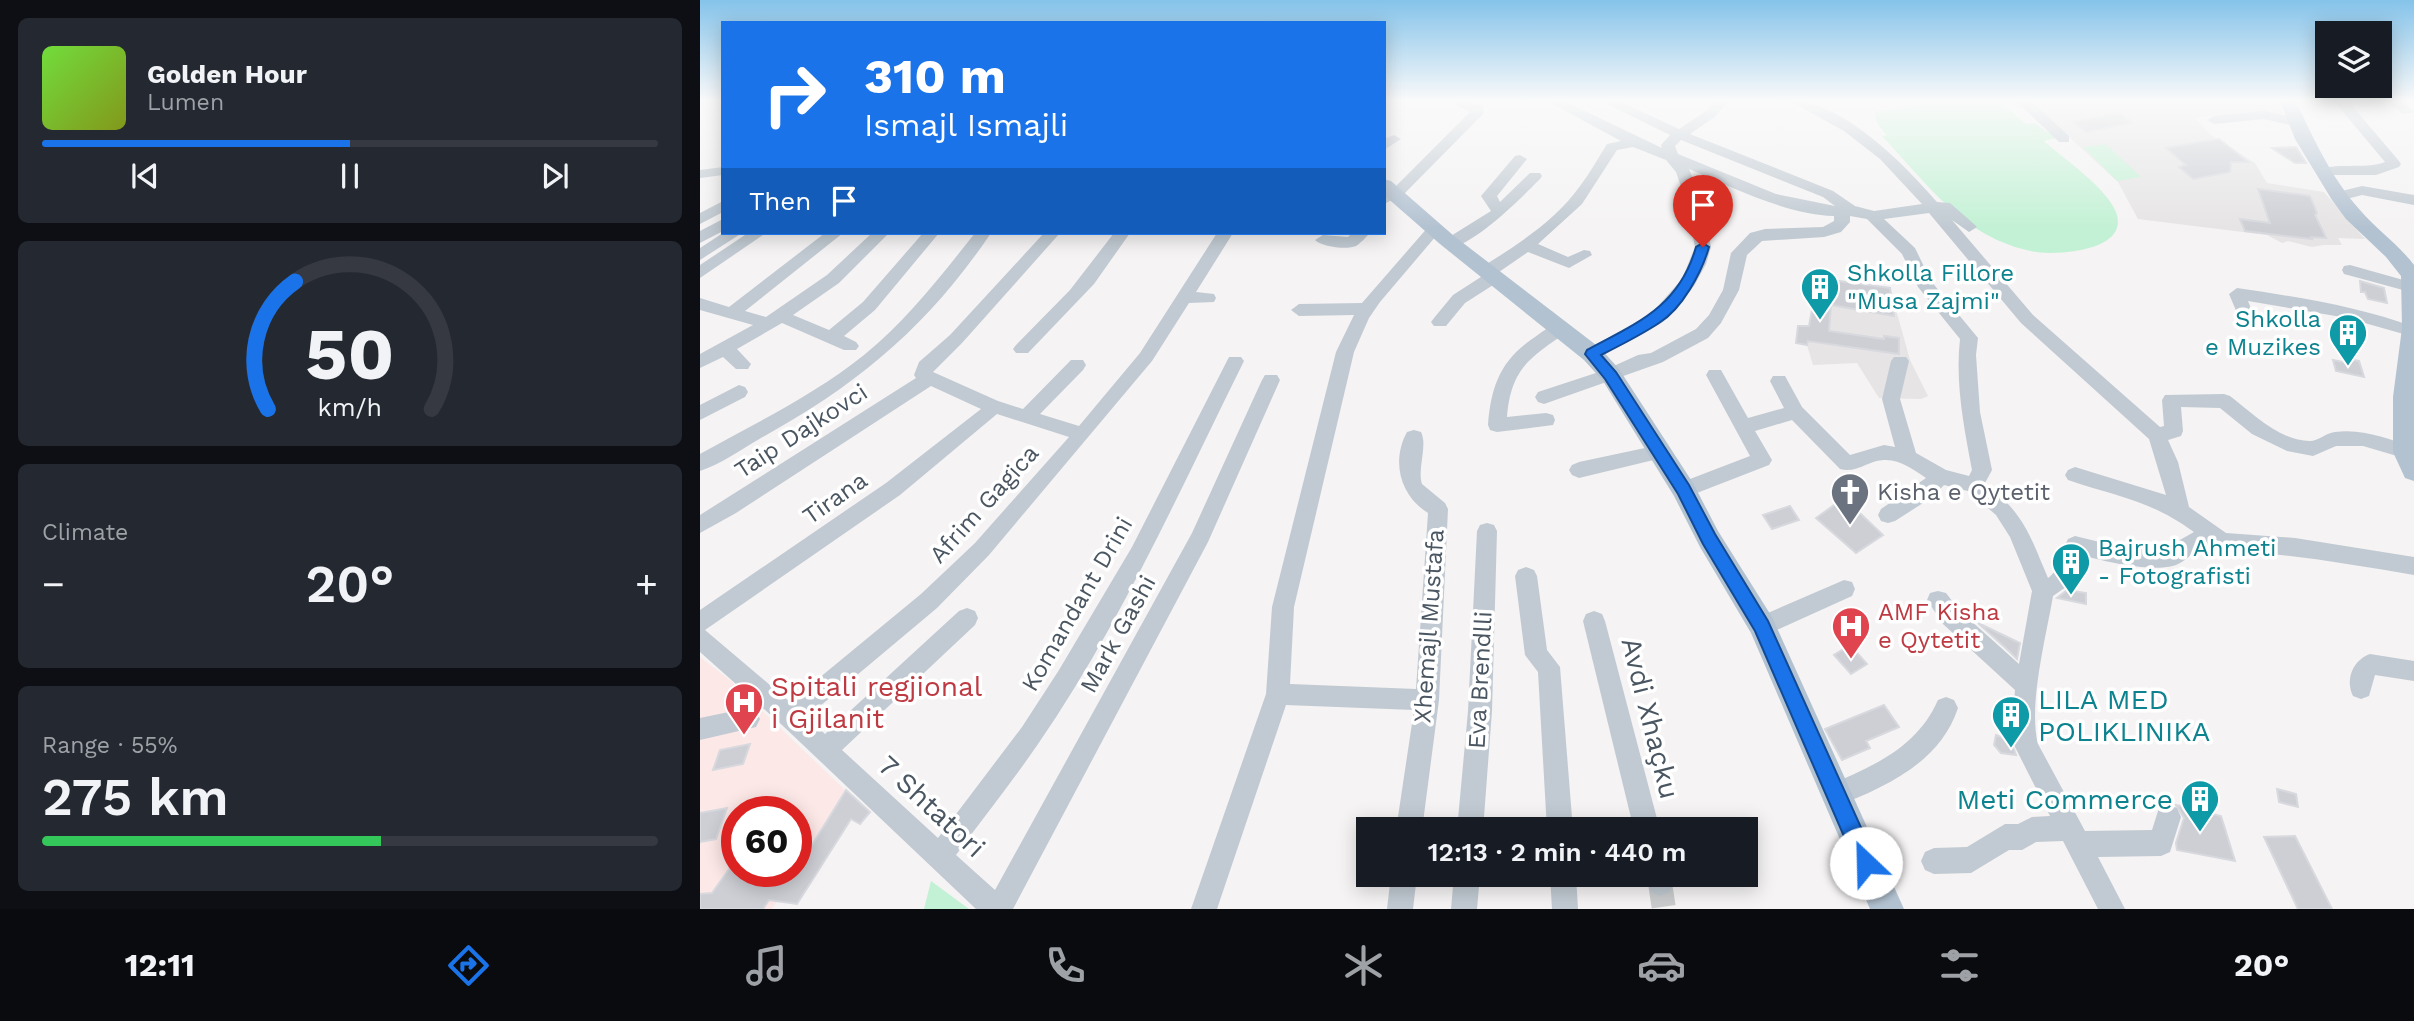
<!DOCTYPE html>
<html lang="en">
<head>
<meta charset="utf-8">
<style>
	body { margin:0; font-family:"Work Sans",sans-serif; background:#242831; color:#f1f3f6; height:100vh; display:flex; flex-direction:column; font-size:26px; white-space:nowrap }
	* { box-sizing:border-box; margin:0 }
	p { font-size:23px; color:#9ea1a6 }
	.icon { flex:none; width:38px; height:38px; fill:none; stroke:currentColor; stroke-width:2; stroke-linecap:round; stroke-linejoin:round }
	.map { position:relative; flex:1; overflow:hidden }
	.panel { display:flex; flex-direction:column; gap:18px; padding:18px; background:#0d0f14; width:700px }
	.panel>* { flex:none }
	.top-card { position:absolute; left:21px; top:21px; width:665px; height:214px; border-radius:0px; box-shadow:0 4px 18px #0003; background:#1a73e8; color:#fff; overflow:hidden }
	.controls { position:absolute; left:1615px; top:21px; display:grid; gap:14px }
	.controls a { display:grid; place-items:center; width:77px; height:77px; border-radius:0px; background:#171b24; box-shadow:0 4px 18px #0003; font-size:35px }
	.speed { position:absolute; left:21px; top:796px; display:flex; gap:14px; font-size:35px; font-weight:700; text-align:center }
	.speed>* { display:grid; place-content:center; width:91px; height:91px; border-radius:50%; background:#171b24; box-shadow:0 4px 18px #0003; line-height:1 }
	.speed .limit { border:10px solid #d22; background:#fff; color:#111 }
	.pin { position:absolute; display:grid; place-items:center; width:60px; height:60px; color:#fff; margin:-72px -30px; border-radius:50% 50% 50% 0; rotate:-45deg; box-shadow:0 0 7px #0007 }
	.pin .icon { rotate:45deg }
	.me { position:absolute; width:77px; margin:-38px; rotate:336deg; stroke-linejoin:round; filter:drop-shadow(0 0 5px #0008) }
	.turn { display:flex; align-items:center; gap:24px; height:147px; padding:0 28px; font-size:32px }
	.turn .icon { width:91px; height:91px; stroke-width:2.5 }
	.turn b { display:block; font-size:49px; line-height:60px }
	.then { display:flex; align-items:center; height:66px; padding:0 28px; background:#0003; gap:14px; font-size:26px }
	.big { font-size:52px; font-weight:600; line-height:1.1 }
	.panel .tile { flex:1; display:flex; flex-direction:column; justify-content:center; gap:10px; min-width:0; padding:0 24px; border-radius:10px; background:#242831 }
	.panel .dial { align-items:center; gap:0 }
	.dial svg { height:182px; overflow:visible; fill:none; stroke:#363941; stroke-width:7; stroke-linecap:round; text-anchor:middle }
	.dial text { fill:#f1f3f6; stroke:none }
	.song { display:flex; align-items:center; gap:21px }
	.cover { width:84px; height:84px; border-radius:10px; background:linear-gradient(135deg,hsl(100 70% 55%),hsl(70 70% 35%)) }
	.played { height:7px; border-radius:4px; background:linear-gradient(90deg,#1a73e8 50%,#363941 50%) }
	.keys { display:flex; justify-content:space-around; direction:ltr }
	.heat { display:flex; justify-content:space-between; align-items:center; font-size:38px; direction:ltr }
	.charge { height:10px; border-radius:5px; background:linear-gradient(90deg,#34c759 55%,#363941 0) }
	.trip { position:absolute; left:656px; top:817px; width:402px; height:70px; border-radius:0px; background:#171b24; box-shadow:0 4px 18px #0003; font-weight:600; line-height:70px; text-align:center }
	.tabs { display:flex; height:112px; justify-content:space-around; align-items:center; background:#090b0e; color:#9ea1a6 }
	.tabs .icon { width:49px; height:49px }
	.tabs .on { color:#1a73e8 }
	.tabs b { font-size:32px; color:#f1f3f6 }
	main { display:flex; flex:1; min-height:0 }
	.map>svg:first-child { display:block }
</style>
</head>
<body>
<main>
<section class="panel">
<div class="tile">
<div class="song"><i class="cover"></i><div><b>Golden Hour</b><p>Lumen</p></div></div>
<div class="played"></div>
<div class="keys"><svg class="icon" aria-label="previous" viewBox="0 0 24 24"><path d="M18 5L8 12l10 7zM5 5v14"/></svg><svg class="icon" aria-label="pause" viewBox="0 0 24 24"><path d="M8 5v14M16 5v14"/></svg><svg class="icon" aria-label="next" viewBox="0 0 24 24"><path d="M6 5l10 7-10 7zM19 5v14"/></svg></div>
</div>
<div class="tile dial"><svg viewBox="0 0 100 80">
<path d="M14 69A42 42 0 1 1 86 69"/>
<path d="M14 69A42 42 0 0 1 26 13" stroke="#1a73e8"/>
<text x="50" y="56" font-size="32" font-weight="700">50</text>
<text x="50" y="72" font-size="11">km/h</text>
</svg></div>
<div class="tile"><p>Climate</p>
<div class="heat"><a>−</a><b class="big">20°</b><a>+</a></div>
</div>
<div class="tile"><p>Range · 55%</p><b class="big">275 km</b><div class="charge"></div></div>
</section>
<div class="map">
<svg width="1714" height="909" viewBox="0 0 1714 909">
	<rect width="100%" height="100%" fill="#f5f3f3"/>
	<g fill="#e6e4e5">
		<path d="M1330,101H1577L1584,115L1551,112L1495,118L1510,134L1555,163L1567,183L1624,192L1665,239L1638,238L1642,245H1623L1612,247L1588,241L1582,243L1567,235L1438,219L1418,182Z"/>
		<path d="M1139,281L1190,288L1210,360L1228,396L1221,399L1179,398L1157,363L1113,365L1107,345L1096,343L1098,326H1109L1117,282L1138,284Z"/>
	</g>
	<path fill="#fce8e6" d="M0,657L32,682L145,790L96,870V812H37V872H95L72,909H0Z"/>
	<g fill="#c3f1d5">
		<path d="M1239,101L1302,103L1326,124L1335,123L1347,132H1354L1360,137L1344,141C1364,159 1406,187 1416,212C1429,248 1371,253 1349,253C1332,253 1313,247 1297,240C1250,218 1217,173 1182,136L1187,135C1180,127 1175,123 1175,112Z"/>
		<path d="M1406,144L1441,177L1417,181L1383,147Z"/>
		<path d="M231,881L269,909H224Z"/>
	</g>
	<g fill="#cdcfd5" stroke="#d7d9de" stroke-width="2">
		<path d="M1419,113L1432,123L1386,132L1373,122Z"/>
		<path d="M1519,139L1548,162H1531L1530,172L1493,179L1479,167L1486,165L1466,148Z"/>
		<path d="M1596,147L1606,163H1595L1572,148Z"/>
		<path d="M1558,189L1610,196L1617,213L1615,215L1626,238L1611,237L1612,239L1545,231L1540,219L1570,223Z"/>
		<path d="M1139,281L1190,288L1194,316L1131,305L1129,331L1184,339V336L1199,338V354L1108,341L1107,345L1096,343L1098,326H1109L1117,282L1138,284Z"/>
		<path d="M1660,281L1684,288L1687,303L1668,299L1665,292H1661Z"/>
		<path d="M1647,359L1659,361L1664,377L1636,371L1633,360L1648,363Z"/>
		<path d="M1144,498L1183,535L1156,553L1116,518Z"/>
		<path d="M1090,506L1099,520L1072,529L1063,515Z"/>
		<path d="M1367,590L1386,593V604L1357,598Z"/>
		<path d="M1278,623L1320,643L1317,659L1309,651Z"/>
		<path d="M1150,645L1167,664L1151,674L1134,655Z"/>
		<path d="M1184,705L1199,727L1166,741L1170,748L1142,760L1125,729Z"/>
		<path d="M1296,735L1311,741L1316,755L1301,753L1294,745Z"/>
		<path d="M50,744L43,764L13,770L20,750Z"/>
		<path d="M1577,789L1596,794L1598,807L1579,802Z"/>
		<path d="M146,790L170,812L160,824L151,819L97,904L69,900L63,909H0V894L12,893L37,858V872H96V856L104,858Z"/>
		<path d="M1476,805L1521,816L1535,861L1477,850L1476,843L1484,818Z"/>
		<path d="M27,808L16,839L0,842V813Z"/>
		<path d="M1595,836L1632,909H1598L1564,837Z"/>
	</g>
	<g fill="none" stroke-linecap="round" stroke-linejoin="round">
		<path stroke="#caccce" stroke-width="24" stroke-dasharray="24 12" stroke-linecap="butt" d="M960,883L964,909"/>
		<g fill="#c1cad2" fill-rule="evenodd">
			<path d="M749,101H768L783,106L784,113L704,194L684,204V193L694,188L770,112Z"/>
			<path d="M847,101H864L962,148L961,145L970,135L901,101H919L979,129L1006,111L1014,101H1028L1016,116L990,134L1133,191L1155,206L1174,211L1222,204L1180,159L1144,131L1090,101C1142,100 1205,165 1237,202L1250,203L1274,224L1277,227L1269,232L1252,220L1333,315L1460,427L1464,426L1462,400L1465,395L1524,394L1530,396C1552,413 1580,441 1610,441C1618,441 1626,433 1635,432C1662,428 1688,439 1714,447V461L1663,446H1636L1613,456L1587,451L1552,434L1520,408L1481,407L1483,431L1481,436L1468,440L1478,462L1489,507L1526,533L1595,538L1714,557V575C1642,563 1570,550 1497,550C1491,554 1486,560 1480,563C1460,575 1403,561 1381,555L1373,582L1353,596C1346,637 1328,706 1338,744L1385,831L1452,830L1459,808L1468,804L1477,808L1481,817L1470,852L1461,856L1398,857L1425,909H1398L1363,841L1336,842L1322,850H1309L1271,873L1234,874L1225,870L1221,861L1225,852L1234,848L1267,847L1305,824H1318L1332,817L1350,816L1315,747L1311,731L1315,690L1243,624L1227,600L1230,593L1238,591L1246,593L1259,610L1319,664L1332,591L1310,537L1296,515L1268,491L1244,485L1234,496L1195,521L1188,523L1181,521L1178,515L1181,509L1226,478C1214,470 1200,459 1184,460C1169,460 1156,474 1140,469L1092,420L1055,431L1072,460L1069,465L984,498L977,496L974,490L977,484L1050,456L1006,375L1009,370H1021L1048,418L1084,408L1070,381L1073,376H1085L1102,407L1150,455L1184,445L1195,447L1182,399L1191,361L1194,357H1206L1209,361L1200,399L1216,453L1246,470L1269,476L1272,470C1264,427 1255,383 1260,339L1218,287L1202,254L1167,219L1150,216V222L1141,232L1124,237L1062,241L1047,255L1039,290L1021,323L1008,338L963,362L844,404L838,402L835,397L838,392L905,370L938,355L951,353L996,329L1009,315L1023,290L1031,253L1050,233L1065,229L1123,227L1134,221V216C1087,215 1032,187 989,169L1002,201L1011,247L1006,264L994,286L963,322L898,358H886L883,354L886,350L951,314L982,279L995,247L986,201L976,172L966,160L933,147L917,150L882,204L838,244L868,257L884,250L890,251L892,255L869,268L828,252L799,272L803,276L801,280L765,303L746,326H734L731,322L734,318L753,295L784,275L780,271L782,267C817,245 855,221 880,186C890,173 898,158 907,144L921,141ZM981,140L1123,197L1135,206L1076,194L978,154L975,146ZM1229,213L1321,323L1449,439L1466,495L1375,467L1368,470L1365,475L1368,480C1418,497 1450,500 1494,532L1471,545L1468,549L1420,547L1375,536L1368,539C1361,552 1360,570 1348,578C1329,533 1324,514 1285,483L1292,470L1280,412L1276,355L1278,338L1231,281L1215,248L1184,219Z"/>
			<path d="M1316,101H1331L1369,136V142H1359Z"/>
			<path d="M1634,101H1648L1699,161L1701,164L1699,167L1676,175H1618L1616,172C1629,161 1666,170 1685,162Z"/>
			<path d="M1687,101H1703L1714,112L1703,114Z"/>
			<path d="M1564,111L1600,119L1602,122L1595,126L1564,119L1514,124L1507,120L1514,116Z"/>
			<path d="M694,135L701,139L684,150V139Z"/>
			<path d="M820,155L827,159L797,196L800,202L830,173H840L842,176L840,179C824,195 768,252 746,247L744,243L746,239L791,211L781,196L815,156Z"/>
			<path d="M23,167V175L0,178V170Z"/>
			<path d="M1662,186L1714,195V205L1662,195L1639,201L1631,196L1634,193Z"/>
			<path d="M23,201V212L0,224V213Z"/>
			<path d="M23,219V231L0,243V231Z"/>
			<path d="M734,224L742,229L680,302L669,318L654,352L594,607L590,684L716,689L728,513C700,496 691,461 707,432L714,430L721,432C728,446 717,468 722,484L745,503L748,509L739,700L722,830H696L714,710L586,705L517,909H491L566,694L572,607L636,352L654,315L599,316L591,310L599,304L662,303L729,226Z"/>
			<path d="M23,233H42L0,260V248Z"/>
			<path d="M48,233H66L0,278V265Z"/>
			<path d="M125,233H143L45,311L66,317L127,275L172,233H189L139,283L93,315L129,330L163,302L223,233H239L175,310L144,336L156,342L159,346L156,350H144L82,323L37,349L51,364L48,369H36L23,357L0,368V354L53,325L0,310V298L29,307Z"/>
			<path d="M275,233H291C228,326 159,384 61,438C42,449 21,464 0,471V454C56,423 114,395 164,355C207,320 241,276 275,233Z"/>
			<path d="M344,233H360L262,343L233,372L298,401L323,409L371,360H383L386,365L383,370L340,414L379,426L440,353L517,233H533L496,292L514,294L516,298L514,302L489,303L452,361L289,555L237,608L107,717L125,734L259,611L267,608L275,611L278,618L275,625L142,750L238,838L322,727L359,670L432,547L529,357H541L544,361C480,490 420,625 338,744C312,782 283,818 256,855L295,890L492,533L562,380L565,375H577L580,380L508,542L313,909H276L82,725L0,652V610L186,483L281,409L231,386L36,513L0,533V515L216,378L214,375L219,362L250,335ZM297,414L369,437L275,543L221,594L90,702L5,630L200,495Z"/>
			<path d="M414,233H430L394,284L328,353H316L313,349L316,345L370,290Z"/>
			<path d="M652,233H670C666,237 661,243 656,246C647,250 622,247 615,240L623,235L648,237Z"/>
			<path d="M1650,265L1714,283V293L1644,274L1642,270L1644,266Z"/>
			<path d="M1537,288C1597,297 1657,306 1714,327V337L1647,318L1548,301L1554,316L1546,322L1540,320L1529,294Z"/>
			<path d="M861,322L867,324L870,328L867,332C829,358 811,369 807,417L846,413L853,415L855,420L853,425L797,432L790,430L788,425C791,387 800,361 832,339C841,333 850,325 861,322Z"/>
			<path d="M39,385L45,387L48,392L45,397L0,420V405Z"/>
			<path d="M959,445L966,447L969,452L966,457L879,478L872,475L869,470L872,465L879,462Z"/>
			<path d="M787,523L794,525L797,531L792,711L783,830H757L768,711L777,531L780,525Z"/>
			<path d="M826,567L834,570L837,576L847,650L860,667L873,830H847L838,672L825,655L815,576L818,570Z"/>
			<path d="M1144,580L1152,582L1155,589L1152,596L1070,633L1062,636L1054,633L1051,626L1054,619Z"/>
			<path d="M894,611L902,614L905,621L960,830H934L883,621L886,614Z"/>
			<path d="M1670,654L1714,661V681L1675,675L1669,696L1661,699L1653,696C1645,679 1653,660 1670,654Z"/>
			<path d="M1246,697L1254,700L1258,708C1240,763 1185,787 1135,807L1126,804L1123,795L1126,786C1172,767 1217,748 1238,700Z"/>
			<path d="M48,708L56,711L60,719L56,727L0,740V718Z"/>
			<path d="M691,875H717L713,909H687Z"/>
			<path d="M754,875H780L777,909H751Z"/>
			<path d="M850,875H876L878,909H852Z"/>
			<path d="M945,875H971L973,883L969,892L960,896L951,892Z"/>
		</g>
		<g fill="#b3c2d1" fill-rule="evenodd">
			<path d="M1580,101H1596C1613,138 1632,179 1660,210C1677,230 1698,244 1714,265V481L1705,478L1693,452V397L1702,328L1701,276L1686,257L1646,219L1632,200L1595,139Z"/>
			<path d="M684,179L691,181L754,236L900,348L919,369L993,483L1018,531L1072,617L1204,909H1170L1051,633L1000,547L974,496L903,381L884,360L740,244L684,195Z"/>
		</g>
	</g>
	<linearGradient id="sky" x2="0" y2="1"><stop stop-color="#85c3ea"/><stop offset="0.44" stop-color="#fafafa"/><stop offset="1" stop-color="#fafafa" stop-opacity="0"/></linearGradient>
	<rect width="1714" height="228" fill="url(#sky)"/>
	<path fill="#1a73e8" stroke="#114b97" stroke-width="2" d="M1003,243L1009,247C1002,272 982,309 959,323C941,335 921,345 901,355L916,372L989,485L1015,534L1068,621L1177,863L1174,871L1166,874L1159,871L1055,631L1003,544L978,494L905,379L885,354L887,350C937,323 979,307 996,247Z"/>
	<defs>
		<g id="building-pin" transform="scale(2.0125)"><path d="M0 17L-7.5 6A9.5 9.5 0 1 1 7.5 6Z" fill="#0f9aa8" stroke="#fff"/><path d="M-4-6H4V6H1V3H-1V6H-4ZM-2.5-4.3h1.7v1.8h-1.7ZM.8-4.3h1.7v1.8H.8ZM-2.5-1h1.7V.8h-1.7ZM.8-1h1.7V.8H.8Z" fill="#fff"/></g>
		<g id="church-pin" transform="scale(2.0125)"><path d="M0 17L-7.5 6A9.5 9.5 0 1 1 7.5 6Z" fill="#6b7280" stroke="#fff"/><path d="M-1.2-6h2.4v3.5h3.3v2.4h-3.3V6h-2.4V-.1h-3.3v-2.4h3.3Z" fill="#fff"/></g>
		<g id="hospital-pin" transform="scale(2.0125)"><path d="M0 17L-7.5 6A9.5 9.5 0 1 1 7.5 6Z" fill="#e0444e" stroke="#fff"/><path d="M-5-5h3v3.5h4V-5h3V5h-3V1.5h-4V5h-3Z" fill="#fff"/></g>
	</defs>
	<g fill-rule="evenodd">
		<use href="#building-pin" x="1120" y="287"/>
		<use href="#building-pin" x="1648" y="333"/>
		<use href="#church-pin" x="1150" y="492"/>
		<use href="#building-pin" x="1371" y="562"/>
		<use href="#hospital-pin" x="1151" y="626"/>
		<use href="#hospital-pin" x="44" y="702"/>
		<use href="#building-pin" x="1311" y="715"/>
		<use href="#building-pin" x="1500" y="799"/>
	</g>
	<g text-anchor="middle" stroke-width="7" stroke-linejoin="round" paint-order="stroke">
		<g font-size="24" fill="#0d838f" stroke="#fff" text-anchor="start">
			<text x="1147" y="281">Shkolla Fillore<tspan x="1147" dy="28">"Musa Zajmi"</tspan></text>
			<text x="1621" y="327" text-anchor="end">Shkolla<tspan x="1621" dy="28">e Muzikes</tspan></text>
			<text x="1398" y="556">Bajrush Ahmeti<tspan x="1398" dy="28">- Fotografisti</tspan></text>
		</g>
		<g font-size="24" fill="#4a5661" stroke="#fff">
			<text transform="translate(101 431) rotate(-33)" y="8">Taip Dajkovci</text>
			<text transform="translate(135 498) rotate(-35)" y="8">Tirana</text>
			<text transform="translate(284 504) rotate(-48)" y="8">Afrim Gagica</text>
			<text transform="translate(377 604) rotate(-60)" y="8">Komandant Drini</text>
			<text transform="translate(729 626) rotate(-86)" y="8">Xhemajl Mustafa</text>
			<text transform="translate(418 634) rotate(-61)" y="8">Mark Gashi</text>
			<text transform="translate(780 680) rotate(-87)" y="8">Eva Brendlli</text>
		</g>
		<g font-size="24" fill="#5b616d" stroke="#fff" text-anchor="start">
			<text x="1177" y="500">Kisha e Qytetit</text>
		</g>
		<g font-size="24" fill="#be3a42" stroke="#fff" text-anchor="start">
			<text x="1178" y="620">AMF Kisha<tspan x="1178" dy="28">e Qytetit</tspan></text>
		</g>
		<g font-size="28" fill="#be3a42" stroke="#fff" text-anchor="start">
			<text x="71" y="696">Spitali regjional<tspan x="71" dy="32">i Gjilanit</tspan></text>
		</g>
		<g font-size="28" fill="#0d838f" stroke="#fff" text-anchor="start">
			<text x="1338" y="709">LILA MED<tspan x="1338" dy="32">POLIKLINIKA</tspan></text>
			<text x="1473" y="809" text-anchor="end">Meti Commerce</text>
		</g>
		<g font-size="28" fill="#4a5661" stroke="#fff">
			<text transform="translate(951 718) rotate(76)" y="10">Avdi Xhaçku</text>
			<text transform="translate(232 806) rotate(43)" y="10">7 Shtatori</text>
		</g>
	</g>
</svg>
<div class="controls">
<a><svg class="icon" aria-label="layers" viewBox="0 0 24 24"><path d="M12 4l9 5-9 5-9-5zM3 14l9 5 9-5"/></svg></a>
</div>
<div class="speed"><div class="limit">60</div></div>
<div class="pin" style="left:1003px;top:247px;background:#d93025"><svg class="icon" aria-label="arrive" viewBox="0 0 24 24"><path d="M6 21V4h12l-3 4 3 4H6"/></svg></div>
<svg class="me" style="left:1166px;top:863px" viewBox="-20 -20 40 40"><circle r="19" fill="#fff"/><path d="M0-13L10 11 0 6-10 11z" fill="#1a73e8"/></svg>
<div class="trip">12:13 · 2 min · 440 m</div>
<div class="top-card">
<div class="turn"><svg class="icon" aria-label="right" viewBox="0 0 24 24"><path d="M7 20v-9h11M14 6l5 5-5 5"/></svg><div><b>310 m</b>Ismajl Ismajli</div></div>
<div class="then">Then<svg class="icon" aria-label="arrive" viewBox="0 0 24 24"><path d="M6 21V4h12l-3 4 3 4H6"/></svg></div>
</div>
</div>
</main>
<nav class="tabs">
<b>12:11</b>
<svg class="icon on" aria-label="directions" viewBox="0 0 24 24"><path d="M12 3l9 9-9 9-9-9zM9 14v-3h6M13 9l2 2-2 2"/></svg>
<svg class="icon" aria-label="music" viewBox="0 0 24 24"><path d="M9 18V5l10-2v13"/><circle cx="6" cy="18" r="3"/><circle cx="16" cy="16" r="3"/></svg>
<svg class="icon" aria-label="phone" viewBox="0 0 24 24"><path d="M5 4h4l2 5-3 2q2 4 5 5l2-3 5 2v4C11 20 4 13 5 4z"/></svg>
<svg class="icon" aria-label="climate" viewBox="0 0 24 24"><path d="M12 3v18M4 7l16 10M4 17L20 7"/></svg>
<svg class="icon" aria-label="car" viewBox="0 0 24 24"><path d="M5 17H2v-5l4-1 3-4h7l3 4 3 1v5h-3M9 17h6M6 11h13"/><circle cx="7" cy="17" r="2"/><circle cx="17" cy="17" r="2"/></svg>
<svg class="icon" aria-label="filters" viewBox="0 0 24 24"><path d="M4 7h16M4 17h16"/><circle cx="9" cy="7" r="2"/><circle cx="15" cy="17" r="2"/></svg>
<b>20°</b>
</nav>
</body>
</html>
